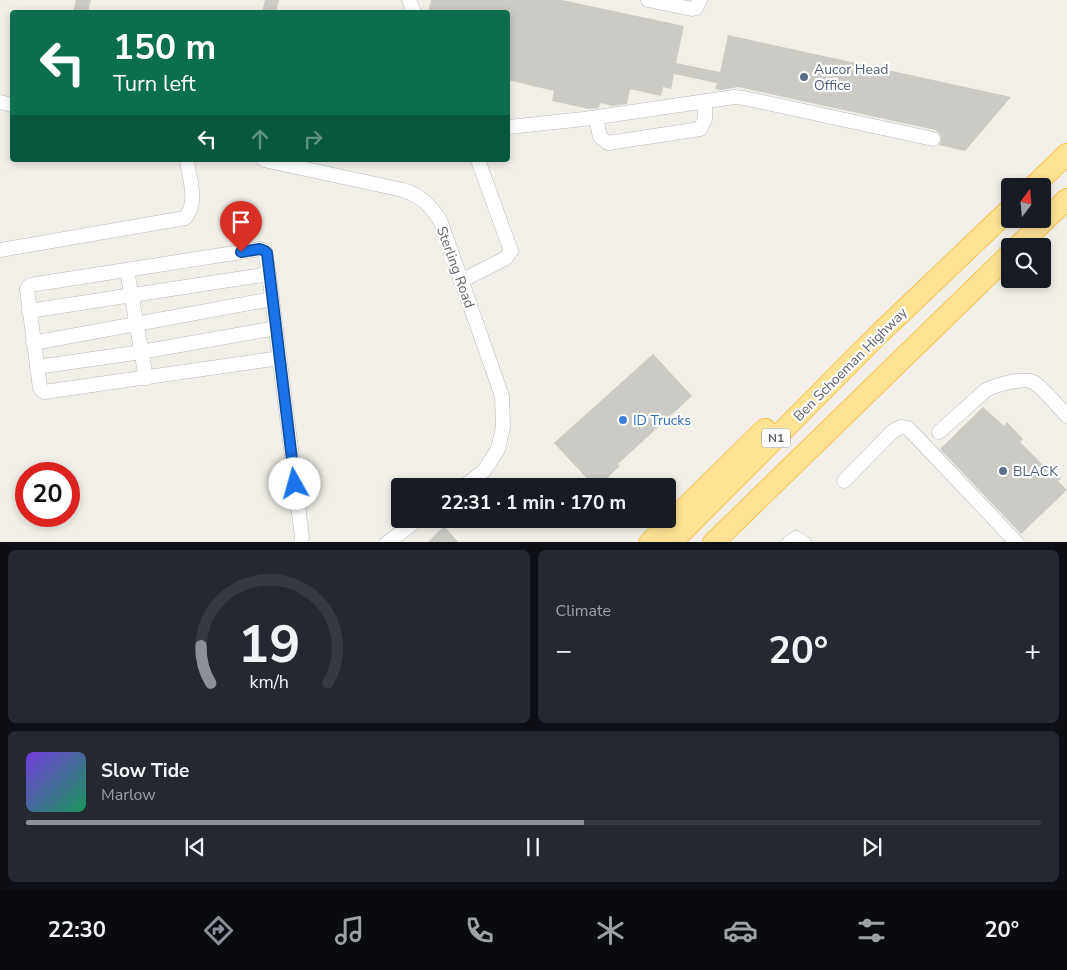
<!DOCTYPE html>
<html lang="en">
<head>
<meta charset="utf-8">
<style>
	body { margin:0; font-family:"Nunito Sans",sans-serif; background:#242831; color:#f1f3f6; height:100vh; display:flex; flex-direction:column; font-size:19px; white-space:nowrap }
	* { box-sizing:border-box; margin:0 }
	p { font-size:16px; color:#9ea1a6 }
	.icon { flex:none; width:28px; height:28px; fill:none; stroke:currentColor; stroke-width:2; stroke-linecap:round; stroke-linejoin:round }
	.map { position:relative; height:542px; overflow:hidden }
	.panel { display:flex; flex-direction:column; gap:8px; padding:8px; background:#0d0f14; flex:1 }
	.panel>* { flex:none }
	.banner { position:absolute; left:10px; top:10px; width:500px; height:152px; border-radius:5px; box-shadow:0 2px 8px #0003; background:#0b6e4f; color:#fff; overflow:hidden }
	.needle { width:32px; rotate:16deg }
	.buttons { position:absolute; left:1001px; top:178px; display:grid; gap:10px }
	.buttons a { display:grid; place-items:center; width:50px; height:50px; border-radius:5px; background:#171b24; box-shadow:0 2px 8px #0003; font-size:25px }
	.speed { position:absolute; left:15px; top:462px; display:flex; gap:10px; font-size:25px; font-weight:700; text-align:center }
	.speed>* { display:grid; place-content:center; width:65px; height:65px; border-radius:50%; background:#171b24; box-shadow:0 2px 8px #0003; line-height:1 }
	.speed .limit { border:8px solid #d22; background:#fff; color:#111 }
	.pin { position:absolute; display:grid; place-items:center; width:42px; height:42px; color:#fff; margin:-51px -21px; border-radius:50% 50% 50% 0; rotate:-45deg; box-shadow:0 0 5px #0007 }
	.pin .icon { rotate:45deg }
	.me { position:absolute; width:55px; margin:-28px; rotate:353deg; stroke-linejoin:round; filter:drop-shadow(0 0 4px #0008) }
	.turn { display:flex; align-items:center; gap:18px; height:105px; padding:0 20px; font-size:22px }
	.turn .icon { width:65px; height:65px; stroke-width:2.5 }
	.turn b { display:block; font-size:35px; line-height:42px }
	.lanes { display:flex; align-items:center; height:48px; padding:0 20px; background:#0003; justify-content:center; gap:25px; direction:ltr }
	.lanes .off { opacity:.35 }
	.big { font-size:38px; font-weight:700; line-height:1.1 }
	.panel .card { flex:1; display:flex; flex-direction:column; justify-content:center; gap:8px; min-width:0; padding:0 18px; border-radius:8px; background:#242831 }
	.panel .dial { align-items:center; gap:0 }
	.dial svg { height:130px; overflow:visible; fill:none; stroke:#363941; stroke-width:7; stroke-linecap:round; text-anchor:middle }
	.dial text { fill:#f1f3f6; stroke:none }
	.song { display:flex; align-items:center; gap:15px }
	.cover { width:60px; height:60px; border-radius:8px; background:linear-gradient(135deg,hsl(260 70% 55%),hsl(150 70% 35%)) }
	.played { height:5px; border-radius:2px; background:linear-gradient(90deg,#8c9099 55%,#363941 55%) }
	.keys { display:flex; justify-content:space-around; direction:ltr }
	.heat { display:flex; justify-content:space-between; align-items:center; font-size:28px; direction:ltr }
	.panel .tiles { flex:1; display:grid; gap:8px; grid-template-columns:1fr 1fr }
	.card:last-child { grid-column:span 2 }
	.trip { position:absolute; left:391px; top:478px; width:285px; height:50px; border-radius:5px; background:#171b24; box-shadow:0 2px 8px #0003; font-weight:700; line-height:50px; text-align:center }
	.tabs { display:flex; height:80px; justify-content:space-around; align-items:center; background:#090b0e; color:#9ea1a6 }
	.tabs .icon { width:35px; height:35px }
	.tabs .current { color:#8c9099 }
	.tabs b { font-size:22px; color:#f1f3f6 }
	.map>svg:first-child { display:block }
</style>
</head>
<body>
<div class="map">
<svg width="1067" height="543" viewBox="0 0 1067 543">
	<rect width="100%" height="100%" fill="#f1efe8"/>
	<g fill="#cccac5">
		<path d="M76,0H91L88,12H73Z"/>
		<path d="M265,0H279L276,12H262Z"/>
		<path d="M431,0H562L684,26L676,63L720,72L728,35L1011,97L965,151L939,145L941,141V137L939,133L935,130L738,87L722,90L715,89L717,83L674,74L671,89L663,87L661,96L630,89L627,104L613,106L600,103L599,108L589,109L552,101L554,91L508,80V12H428Z"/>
		<path d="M653,354L692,396L618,464L620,466L608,477L610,480L603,486H594L554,443Z"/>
		<path d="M983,407L1004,426L1007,422L1023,439L1020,442L1050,472L1053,470L1061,478L1058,481L1067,490L1021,534L940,449Z"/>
		<path d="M444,526L459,543H427Z"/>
	</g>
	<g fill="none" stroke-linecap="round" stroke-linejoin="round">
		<g stroke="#b5b8bc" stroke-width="15">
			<g id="minor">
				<path d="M409,0L414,12"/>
				<path d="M648,0L692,9L696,8L700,0"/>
				<path d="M0,102L12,105"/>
				<path d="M596,118L600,137L608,143L700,129L705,119V102"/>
				<path d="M508,127L584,119L734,97L744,98L933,139"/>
				<path d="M264,160L403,190C421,196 430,205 440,220L502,396L503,427L498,449L484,471L464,486"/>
				<path d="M0,250L185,218C199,200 189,180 187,160"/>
				<path d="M127,270L146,378"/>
				<path d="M461,281L506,258L511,251L478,160"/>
				<path d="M29,311L269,274"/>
				<path d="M33,343L272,299"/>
				<path d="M280,358L44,392L40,388L27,289L30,285L260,249L265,251L269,274L302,537L301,543"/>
				<path d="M37,367L141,352L276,328"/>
				<path d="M939,432L986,390C996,385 1023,377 1033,382C1043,387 1059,408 1067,416"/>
				<path d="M844,481L893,431L901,427L908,428L1017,543"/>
				<path d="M387,543L419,519"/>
				<path d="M789,543L796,538L804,543"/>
			</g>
		</g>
		<g stroke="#f9ab00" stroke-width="22">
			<g id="highway">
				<path d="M1034,186L1067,154"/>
				<path d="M1018,246L1067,199"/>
				<path d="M649,543L765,429"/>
				<path d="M671,543L881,332L1010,209"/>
				<path d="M713,543L1010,254"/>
			</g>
		</g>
		<use href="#minor" stroke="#fff" stroke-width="14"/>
		<use href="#highway" stroke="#fde293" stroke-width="21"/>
	</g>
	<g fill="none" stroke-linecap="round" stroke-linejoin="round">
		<g stroke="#114b97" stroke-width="12">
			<path id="route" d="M241,252L260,249L265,251L267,253L295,484"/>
		</g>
		<use href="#route" stroke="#1a73e8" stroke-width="9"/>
	</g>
	<g fill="#5c6f8a" stroke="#fff" stroke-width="2">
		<circle cx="804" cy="77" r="5"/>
		<circle cx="1003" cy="471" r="5"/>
	</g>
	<circle fill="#3f7fe0" stroke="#fff" stroke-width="2" cx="623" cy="420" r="5"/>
	<g text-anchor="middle" stroke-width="4.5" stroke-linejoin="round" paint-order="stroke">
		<rect fill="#fff" stroke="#8f9295" stroke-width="1" x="762" y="428.5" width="28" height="19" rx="4"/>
		<g font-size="12" font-weight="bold" fill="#5f6368">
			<text x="776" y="442">N1</text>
		</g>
		<g font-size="14" fill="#4e5e75" stroke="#fff" text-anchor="start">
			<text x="814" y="74">Aucor Head<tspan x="814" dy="16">Office</tspan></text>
			<text x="1013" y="476">BLACK</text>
		</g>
		<g font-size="14" fill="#5f6368" stroke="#fff">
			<text transform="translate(456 267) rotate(70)" y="5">Sterling Road</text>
			<text transform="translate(850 364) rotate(-45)" y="5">Ben Schoeman Highway</text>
		</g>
		<g font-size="14" fill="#366cbe" stroke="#fff" text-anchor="start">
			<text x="633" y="425">ID Trucks</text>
		</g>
	</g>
</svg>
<div class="buttons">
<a><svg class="needle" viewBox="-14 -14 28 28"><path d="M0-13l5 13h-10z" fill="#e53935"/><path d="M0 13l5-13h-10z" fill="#9ea1a6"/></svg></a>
<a><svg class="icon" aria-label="search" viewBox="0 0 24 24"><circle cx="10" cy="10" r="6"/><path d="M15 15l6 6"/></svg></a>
</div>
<div class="speed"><div class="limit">20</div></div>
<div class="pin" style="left:241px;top:252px;background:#d93025"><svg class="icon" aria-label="arrive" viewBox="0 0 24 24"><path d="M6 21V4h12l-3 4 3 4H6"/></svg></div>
<svg class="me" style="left:295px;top:484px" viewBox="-20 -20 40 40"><circle r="19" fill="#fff"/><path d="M0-13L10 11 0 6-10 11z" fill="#1a73e8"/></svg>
<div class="trip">22:31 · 1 min · 170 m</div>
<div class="banner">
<div class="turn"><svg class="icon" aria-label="left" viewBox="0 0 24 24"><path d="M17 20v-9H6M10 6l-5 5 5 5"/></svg><div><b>150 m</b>Turn left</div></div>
<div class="lanes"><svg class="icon" aria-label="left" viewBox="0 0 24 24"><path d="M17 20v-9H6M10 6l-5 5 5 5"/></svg><svg class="icon off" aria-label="ahead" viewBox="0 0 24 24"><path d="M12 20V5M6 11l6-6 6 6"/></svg><svg class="icon off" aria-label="right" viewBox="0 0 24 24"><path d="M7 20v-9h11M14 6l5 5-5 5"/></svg></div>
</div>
</div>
<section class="panel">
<div class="tiles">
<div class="card dial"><svg viewBox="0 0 100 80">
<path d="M14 69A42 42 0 1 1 86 69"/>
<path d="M14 69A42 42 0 0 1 8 46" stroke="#8c9099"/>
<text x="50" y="56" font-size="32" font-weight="700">19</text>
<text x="50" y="72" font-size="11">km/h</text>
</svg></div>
<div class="card"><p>Climate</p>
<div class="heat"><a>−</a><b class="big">20°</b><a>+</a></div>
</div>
<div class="card">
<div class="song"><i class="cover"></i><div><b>Slow Tide</b><p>Marlow</p></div></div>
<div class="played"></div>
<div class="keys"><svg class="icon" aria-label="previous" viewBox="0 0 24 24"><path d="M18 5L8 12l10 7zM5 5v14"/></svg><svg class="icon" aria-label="pause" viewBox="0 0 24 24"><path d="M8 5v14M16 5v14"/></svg><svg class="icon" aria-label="next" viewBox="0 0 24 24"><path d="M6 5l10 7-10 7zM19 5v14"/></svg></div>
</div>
</div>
</section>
<nav class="tabs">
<b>22:30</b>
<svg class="icon current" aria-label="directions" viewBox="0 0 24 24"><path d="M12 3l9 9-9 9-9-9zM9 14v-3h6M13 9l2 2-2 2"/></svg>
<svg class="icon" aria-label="music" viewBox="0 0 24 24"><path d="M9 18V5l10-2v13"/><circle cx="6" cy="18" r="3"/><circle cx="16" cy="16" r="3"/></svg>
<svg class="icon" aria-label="phone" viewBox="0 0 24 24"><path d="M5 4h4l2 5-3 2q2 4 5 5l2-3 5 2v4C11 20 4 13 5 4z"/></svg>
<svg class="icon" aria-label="climate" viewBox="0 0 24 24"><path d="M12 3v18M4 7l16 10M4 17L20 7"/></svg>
<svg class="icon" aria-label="car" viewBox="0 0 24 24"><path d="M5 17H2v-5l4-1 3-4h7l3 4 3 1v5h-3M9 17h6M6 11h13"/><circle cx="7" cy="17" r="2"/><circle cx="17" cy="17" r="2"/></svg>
<svg class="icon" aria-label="filters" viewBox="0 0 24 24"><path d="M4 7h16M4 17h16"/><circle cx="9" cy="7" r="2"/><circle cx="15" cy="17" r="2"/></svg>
<b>20°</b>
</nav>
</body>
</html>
